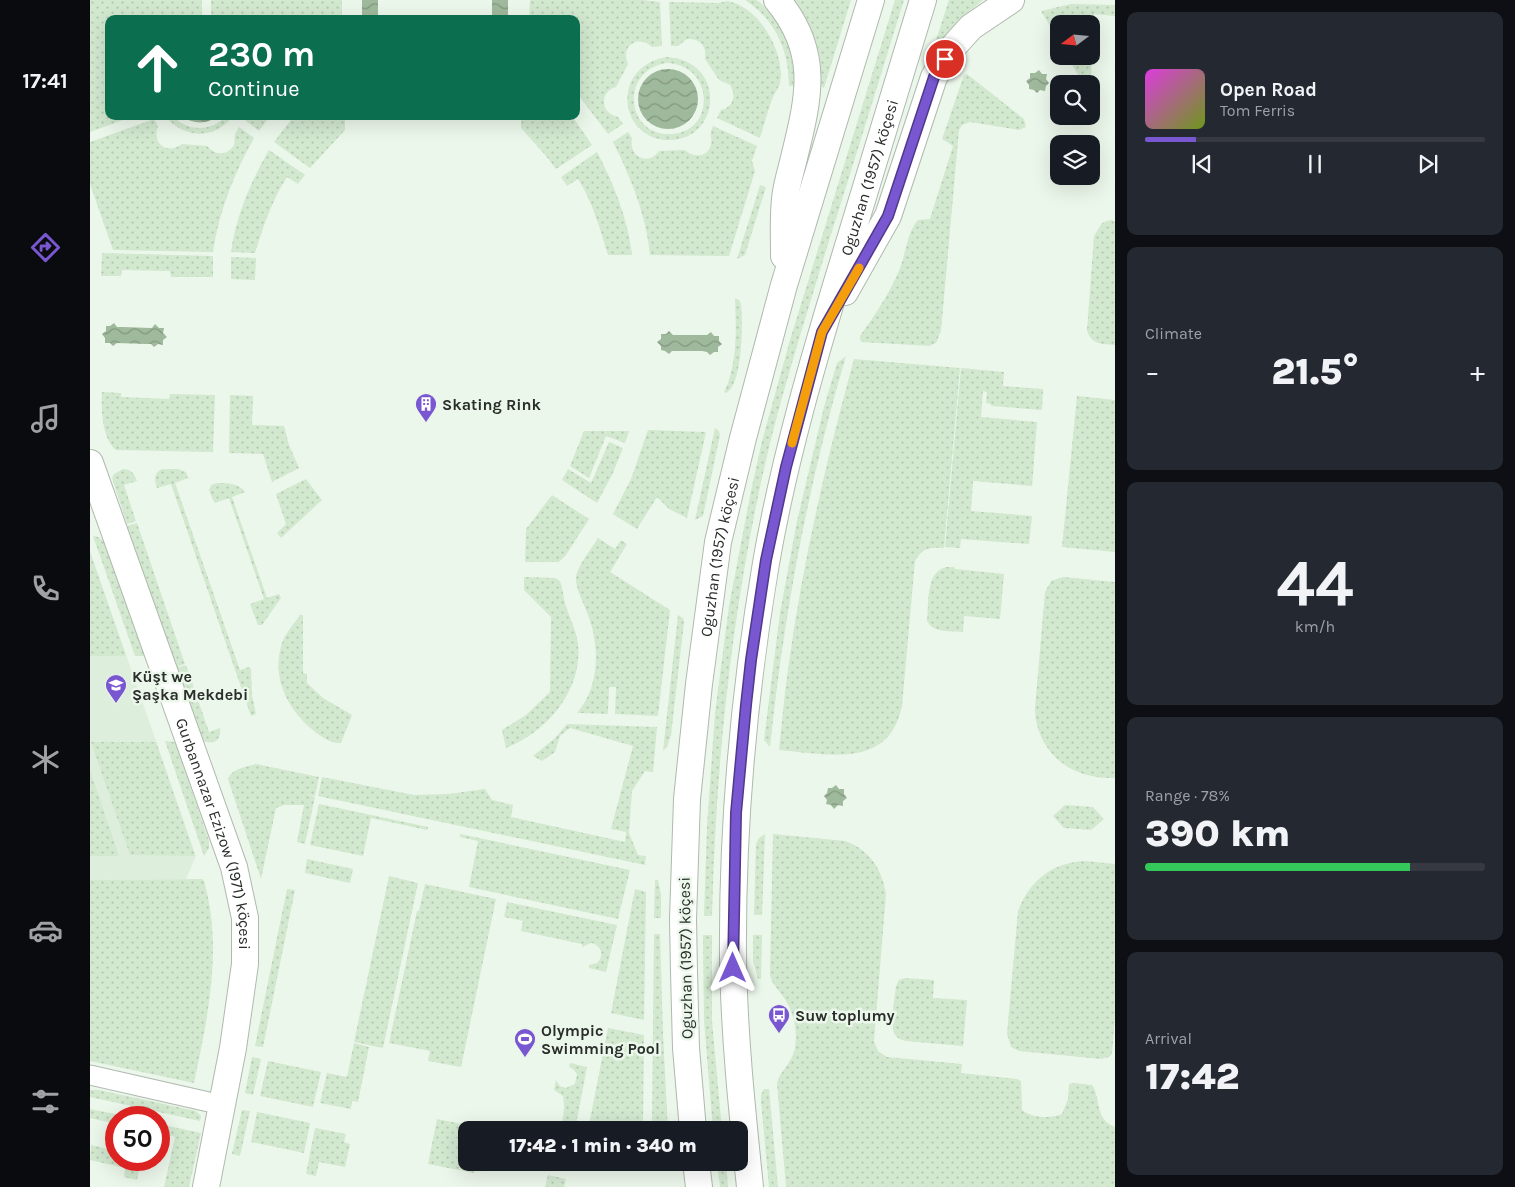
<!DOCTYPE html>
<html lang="en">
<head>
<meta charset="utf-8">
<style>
	body { margin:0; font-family:Karla,sans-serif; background:#242831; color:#f1f3f6; height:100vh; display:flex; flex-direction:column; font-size:19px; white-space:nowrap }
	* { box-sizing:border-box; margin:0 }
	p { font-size:16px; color:#9ea1a6 }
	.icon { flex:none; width:28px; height:28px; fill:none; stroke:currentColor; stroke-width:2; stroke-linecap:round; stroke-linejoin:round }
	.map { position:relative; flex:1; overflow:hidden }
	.panel { display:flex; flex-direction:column; gap:12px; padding:12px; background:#0d0f14; width:400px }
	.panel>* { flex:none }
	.guide { position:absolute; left:15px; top:15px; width:475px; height:105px; border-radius:10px; box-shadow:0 5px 20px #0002; background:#0b6e4f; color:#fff; overflow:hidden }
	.needle { width:32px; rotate:254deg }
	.buttons { position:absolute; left:960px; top:15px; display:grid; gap:10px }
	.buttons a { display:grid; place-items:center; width:50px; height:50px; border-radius:10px; background:#171b24; box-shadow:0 5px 20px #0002; font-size:25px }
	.speed { position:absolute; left:15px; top:1106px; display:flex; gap:10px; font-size:25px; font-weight:700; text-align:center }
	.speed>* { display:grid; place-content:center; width:65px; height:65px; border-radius:50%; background:#171b24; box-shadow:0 5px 20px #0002; line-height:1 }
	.speed .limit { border:8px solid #d22; background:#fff; color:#111 }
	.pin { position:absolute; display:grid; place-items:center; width:42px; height:42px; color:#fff; margin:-21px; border:2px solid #fff; border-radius:50%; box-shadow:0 1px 5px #0007 }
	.me { position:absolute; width:55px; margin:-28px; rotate:0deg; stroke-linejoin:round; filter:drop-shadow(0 0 4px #0008) }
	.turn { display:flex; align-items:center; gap:18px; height:105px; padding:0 20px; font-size:22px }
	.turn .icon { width:65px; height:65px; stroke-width:2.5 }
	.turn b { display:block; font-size:35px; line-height:42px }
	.big { font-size:38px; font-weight:800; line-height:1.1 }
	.panel .card { flex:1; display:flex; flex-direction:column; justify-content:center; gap:8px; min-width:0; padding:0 18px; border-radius:10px; background:#242831 }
	.panel .dial { align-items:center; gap:0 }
	.dial b { font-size:65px; line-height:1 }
	.song { display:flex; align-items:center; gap:15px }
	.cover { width:60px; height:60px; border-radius:8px; background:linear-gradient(135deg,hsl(300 70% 55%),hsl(80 70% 35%)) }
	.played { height:5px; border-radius:2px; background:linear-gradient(90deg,#7957d1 15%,#363941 15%) }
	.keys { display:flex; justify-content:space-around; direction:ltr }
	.heat { display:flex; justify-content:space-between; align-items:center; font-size:28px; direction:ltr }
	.charge { height:8px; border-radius:4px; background:linear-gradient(90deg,#34c759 78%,#363941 0) }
	.trip { position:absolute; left:368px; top:1121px; width:290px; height:50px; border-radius:10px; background:#171b24; box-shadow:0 5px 20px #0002; font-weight:800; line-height:50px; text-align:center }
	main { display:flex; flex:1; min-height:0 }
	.dock { display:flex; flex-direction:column; width:90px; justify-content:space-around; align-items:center; background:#090b0e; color:#9ea1a6 }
	.dock .icon { width:35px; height:35px }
	.dock .current { color:#7957d1 }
	.dock b { font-size:22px; color:#f1f3f6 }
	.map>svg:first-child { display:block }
</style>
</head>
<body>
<main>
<nav class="dock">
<b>17:41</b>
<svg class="icon current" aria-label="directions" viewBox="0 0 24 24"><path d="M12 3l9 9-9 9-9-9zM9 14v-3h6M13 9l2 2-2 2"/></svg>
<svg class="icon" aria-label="music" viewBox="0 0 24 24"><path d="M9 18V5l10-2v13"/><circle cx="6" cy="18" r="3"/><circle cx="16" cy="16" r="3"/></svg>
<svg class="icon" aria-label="phone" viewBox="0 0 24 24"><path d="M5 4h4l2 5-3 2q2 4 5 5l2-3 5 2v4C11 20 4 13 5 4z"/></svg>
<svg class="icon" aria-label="climate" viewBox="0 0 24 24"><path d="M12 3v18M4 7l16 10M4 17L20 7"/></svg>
<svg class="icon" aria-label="car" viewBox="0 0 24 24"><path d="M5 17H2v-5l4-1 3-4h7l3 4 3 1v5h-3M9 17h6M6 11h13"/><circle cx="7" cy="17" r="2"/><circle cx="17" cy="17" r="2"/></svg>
<svg class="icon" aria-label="filters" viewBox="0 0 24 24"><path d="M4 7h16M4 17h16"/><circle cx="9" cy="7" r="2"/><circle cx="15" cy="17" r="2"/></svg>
</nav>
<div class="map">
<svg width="1025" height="1187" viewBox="0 0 1025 1187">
	<defs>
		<pattern id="grass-dots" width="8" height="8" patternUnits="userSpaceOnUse" patternTransform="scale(1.25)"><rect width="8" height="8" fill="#d2e8cf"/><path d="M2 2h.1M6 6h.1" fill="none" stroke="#b4c7b2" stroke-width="1.8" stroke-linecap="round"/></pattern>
		<pattern id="water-waves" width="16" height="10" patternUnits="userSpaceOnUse" patternTransform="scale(1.25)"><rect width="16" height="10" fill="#9fb99c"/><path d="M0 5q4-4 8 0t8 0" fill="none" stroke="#82977f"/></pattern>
	</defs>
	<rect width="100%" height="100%" fill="#ecf7eb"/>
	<path fill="#deeedc" d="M0,551L106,856L96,879L0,880Z"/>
	<g fill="url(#grass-dots)" fill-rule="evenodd">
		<path d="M0,0H112V19H19V116H44L0,132Z"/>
		<rect x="121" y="0" width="131" height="19"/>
		<path d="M440,0H552L570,2L572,46L562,47C548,34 530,46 538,64L526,87C509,92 510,113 528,117L533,124L518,134L486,92V19H439Z"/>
		<path d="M655,0C658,0 664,0 666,0C671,2 675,8 678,11C698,32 704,58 705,86H699C699,50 685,20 655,0Z"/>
		<path d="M704,0H761L734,88L731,86C730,77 731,67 730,58C726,37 717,17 704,0Z"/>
		<path d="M805,0H814C789,81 764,162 738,244C718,310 697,376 680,443C643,598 626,756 622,916H614L617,826L625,713L639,606L661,491L672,441L700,340Z"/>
		<path d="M859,0H893L870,19L850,45L845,43Z"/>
		<path d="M637,1C669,6 696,53 690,83C689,88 685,92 683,97C678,110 674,125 670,138L627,118L631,110C643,107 647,96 640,85L629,80L615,59C617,46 610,38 597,39L588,46H581L579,2L629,3Z"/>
		<path d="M981,4L1025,5V16L1004,14L1001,76L988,75L977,56H1001V24H969V41L951,11Z"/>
		<path d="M576,57C635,59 633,137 582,140C530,143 518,68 576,57ZM576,63C624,64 627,131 582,134C536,137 529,71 576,63Z"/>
		<path d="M877,74L934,119L936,127L929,130L880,122L872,125L869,130L851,331L846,343L839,346L772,342L770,340V336C785,315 800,293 810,268C816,253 817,232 828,220L840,219L863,146L852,139L874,75Z"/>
		<path d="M75,116H83C97,132 122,132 136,116H143C125,140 94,139 75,116Z"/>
		<path d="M157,116H180L169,131L155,120Z"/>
		<path d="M204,116H255V130L220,168L184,142Z"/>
		<path d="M431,116H482L502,145L466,169L456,156L431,128Z"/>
		<path d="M64,119L68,126C61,144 78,155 92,144L117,146C126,156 137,156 144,145L145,134L149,127L164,138C144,174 129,211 123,252L23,250L0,184V142Z"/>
		<path d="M623,126L667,146L662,161L665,171L639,256L560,255C556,215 541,178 523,142L538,132L542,138C538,156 558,167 569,151L595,150C603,158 617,158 621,145C623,136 618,137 623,126Z"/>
		<path d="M179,150L215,175L208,184L197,177C182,200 173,227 165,253L141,252C146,216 161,181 179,150Z"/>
		<path d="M507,152C524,184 538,219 542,255H518C510,229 503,203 488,179L477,186L471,177Z"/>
		<path d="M670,185L676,187L655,255L647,259Z"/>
		<path d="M1020,220L1025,221V345C1012,344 1001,345 997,330L1004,236L1012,223Z"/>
		<path d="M12,253L123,256V277H81L80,271L32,270L31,276H11Z"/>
		<path d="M141,257L166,258L165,280L141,279Z"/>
		<path d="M645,298L649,300L651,304C653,321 653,386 636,393L634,392C648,364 646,328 645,298Z"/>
		<path d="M756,356C718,484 694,614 680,747L674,740L690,613L707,521L734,407L747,363Z"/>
		<path d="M764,359L870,368L854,548C840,547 832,548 825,561L812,706C799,770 737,754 689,750C692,723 694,697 698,670C712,565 736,461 764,359Z"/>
		<path d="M871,368L914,372L913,386L953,389L952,410L901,406V404L896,403L897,392L893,391L891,417L947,422L942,486L883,481L881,511L942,516L939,544L871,539L870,548L855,547Z"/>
		<path d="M12,392L31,393V397L79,399L80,394L125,395L123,452L26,450C12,439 11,409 12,392Z"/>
		<path d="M140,395L163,396L162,425L194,426L199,445L209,468L182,482L173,454L139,453Z"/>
		<path d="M987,396L1025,400V552L972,547Z"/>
		<path d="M625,428L629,431L630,435L613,516L605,520Z"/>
		<path d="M558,430L616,432L597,518L579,509L567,497L547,529L523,514L541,479Z"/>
		<path d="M494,431H539L535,443L516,436L499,478L480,466Z"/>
		<path d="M519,442L533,448L522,475L507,503L472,480L478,469L501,483Z"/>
		<path d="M33,469C41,469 44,473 47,481L34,485L46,521L37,524L22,478L24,474Z"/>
		<path d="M72,469H88L96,472L98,478L85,483L150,670L159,667L161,669L162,695L166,714L161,716L81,484L67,488C64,480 64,473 72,469Z"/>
		<path d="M216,479L232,500L191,538L187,533L196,524L186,494Z"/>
		<path d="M127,483C138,483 149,483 155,492L142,497L177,598L189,594L191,598L172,625H168L160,604L174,599L139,498L125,503L123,500L119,490L121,485Z"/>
		<path d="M462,495L499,519L476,555L469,562H435L436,529Z"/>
		<path d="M47,523L95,664L86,667L37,526Z"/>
		<path d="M3,536L8,537L15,542L55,656H45Z"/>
		<path d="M508,538L525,549L531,540L537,544L520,572L580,610L568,716L525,714L526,687H519L518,714L487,713C510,687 510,646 498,615C494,603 486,591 486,578C486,568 502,548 508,538Z"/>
		<path d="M0,552L36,656H0Z"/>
		<path d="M857,567H864L865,569L914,574L910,619L874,616L873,632C861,631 843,633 837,621C839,604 835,571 857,567Z"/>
		<path d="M434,577L465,578L470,581C473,588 473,596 475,603C479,617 486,629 488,644C493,690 457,732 416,748L412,730L436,715L460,692L461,617L434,590Z"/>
		<path d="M973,577L1025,582V778C1017,778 1009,778 1002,776C969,770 945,742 945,708L955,592L961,581Z"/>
		<path d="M209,615H213V673L217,674V683L233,698L262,715L251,743C241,744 230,736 223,730C200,712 183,681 190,651C192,638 200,628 209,617Z"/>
		<path d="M588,615L593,618L594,622L581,735L577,747L573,751Z"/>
		<path d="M96,665L119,732L130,728C132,740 124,745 113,741L110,737L86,668Z"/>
		<path d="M477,724L567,727L563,772L555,771L542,791L539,833L548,855L556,856L555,865L228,796L232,777L324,795L359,794L395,789L402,800L423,805L421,817L535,842L536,832L521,829L543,746L480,728L470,736L465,752L452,761L443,756L465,738Z"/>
		<path d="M75,741L85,742L119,841V848L114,856Z"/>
		<path d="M1,742H66L105,856L40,855Z"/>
		<path d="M166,764L229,777L225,796L216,794L225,797L215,844L207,842L214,805H194L186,808L171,879L138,779C142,768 157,767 166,764Z"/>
		<path d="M0,770L29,856H0Z"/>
		<path d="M229,804L338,827L337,830L281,818L273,856L220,845Z"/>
		<path d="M975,805L1003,807L1014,819L1001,830L974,828L963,816Z"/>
		<path d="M370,834L540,870L528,919L379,887L388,841L370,837Z"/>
		<path d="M675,834L672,915H664L666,844L669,838Z"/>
		<path d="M683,834L755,841C780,850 792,869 796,894L784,1041L788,1051L797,1057L872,1064L871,1073L927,1079L931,1081L932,1110C941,1118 961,1119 972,1114L978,1099L979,1084L984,1083L1002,1085C1011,1097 1004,1119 1025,1127V1187H696L687,1084C688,1073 703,1063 705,1047C708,1029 703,1009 692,995C687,988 682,984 680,975Z"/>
		<path d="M217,859L263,869L260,883L215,873Z"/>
		<path d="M995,861L1025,864V1015L1022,1054L1019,1057L1011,1059L929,1051L921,1047L917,1034L928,911C939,881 963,862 995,861Z"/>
		<path d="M299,876L328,883L293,1048L264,1042Z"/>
		<path d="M112,879L114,881C133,948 118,1016 104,1083L0,1061V880Z"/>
		<path d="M565,880H568L571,895V918H564Z"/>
		<path d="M335,884L406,899L371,1067L338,1061L340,1051L299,1043L327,911H329Z"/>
		<path d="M197,889L205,890L173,1047L165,1046Z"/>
		<path d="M545,889L556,892L554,1020L521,1013Z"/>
		<path d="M417,902L527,925L516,972L499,968V965L507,963C515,955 511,945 501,943L492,947V944L431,931L433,921L414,917Z"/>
		<path d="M564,934H570L573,1034L578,1130H562Z"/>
		<path d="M613,935H622V1021L632,1130H624L622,1118L614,1021Z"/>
		<path d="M663,935H672L671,979H668L663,961Z"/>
		<path d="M815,978L844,980L843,998L877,1000L873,1046L816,1041C812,1040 808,1039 805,1035C799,1026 805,997 806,986L809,980Z"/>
		<path d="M518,1028L554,1035L553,1130H498Z"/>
		<path d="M264,1043L279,1047L268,1102L262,1101L261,1109L230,1103L237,1073L257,1077Z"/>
		<path d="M162,1057L171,1059L163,1095L155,1093Z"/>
		<path d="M178,1061L231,1072L223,1107L170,1096Z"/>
		<path d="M480,1063L497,1067L485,1130H469C474,1119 475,1108 473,1096L464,1090L466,1080L470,1086L476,1088L485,1084L487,1074L483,1069L479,1067Z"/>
		<path d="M674,1089H679L688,1187H679L671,1101V1095Z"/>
		<path d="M0,1090H9L106,1111L111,1116L110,1121L0,1097Z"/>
		<path d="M0,1109L40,1117L26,1118V1124L0,1118Z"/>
		<path d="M152,1110L160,1111L150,1156L142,1154Z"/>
		<path d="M167,1112L220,1123L214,1153L161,1142Z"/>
		<path d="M347,1119L393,1128V1130H376V1162L386,1163L384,1173L338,1164Z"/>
		<path d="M69,1124L111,1133L99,1187H74L85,1137L69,1133Z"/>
		<path d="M225,1128L256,1134L254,1142L260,1144L255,1167L229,1162L226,1176L216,1174Z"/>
		<path d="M1,1145L26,1151V1160H51L47,1180L34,1177L35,1168L0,1160Z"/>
		<path d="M627,1163H636L638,1187H630Z"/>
		<path d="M458,1175L476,1179L474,1187H455Z"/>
	</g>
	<g fill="url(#water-waves)">
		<rect x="272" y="0" width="16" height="19"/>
		<rect x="402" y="0" width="16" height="19"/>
		<circle cx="578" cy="99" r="30"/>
		<path d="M949,70L952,74H957L956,79L959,83L956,86L955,91L950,90L947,93L944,90L939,89V85L936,81L940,78V73H945Z"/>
		<path d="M91,116H128C117,125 103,124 91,116Z"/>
		<path d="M24,323L27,327H32L62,328L65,324L69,328H74L73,333L77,337L73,340V345L68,344L64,347L61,344H56L27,343L23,346L20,343H15V338L12,334L16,331V326H20Z"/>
		<path d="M579,331L583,335H617L621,332L624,336H629V341L632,344L628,347V352H624L620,355L617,352L612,351H582L579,354L575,351L571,350V346L567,342L571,339V334H576Z"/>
		<path d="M746,785L749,789H754V794L757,798L753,801V806L748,805L744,809L741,805L736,804L737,800L734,796L737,793L738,788H742Z"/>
	</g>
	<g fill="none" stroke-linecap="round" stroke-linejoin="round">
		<g stroke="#afb9ae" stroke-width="21">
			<path id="street" d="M0,1075L132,1105"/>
		</g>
		<g stroke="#afb9ae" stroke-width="28">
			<g id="secondary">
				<path d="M687,0C732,54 718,100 703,162C700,174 696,187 695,199C693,218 694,237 694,256"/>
				<path d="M755,292L798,216L844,77L863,47L881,27L921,0"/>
				<path id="s1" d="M0,463L144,867L155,918V964L143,1048L116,1187"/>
				<path id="s2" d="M603,1130L596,1048L594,972L593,919L597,799L609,684L628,542L653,438L694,285L781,0"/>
				<path d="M606,1162L609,1187"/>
				<path id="s3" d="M660,1187C652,1110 644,1034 643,956C642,825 654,693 676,563C694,459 724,357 755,256C781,171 807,85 833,0"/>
			</g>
		</g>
		<use href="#street" stroke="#fff" stroke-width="19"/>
		<use href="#secondary" stroke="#fff" stroke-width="26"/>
	</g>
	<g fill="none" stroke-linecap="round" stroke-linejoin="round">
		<g stroke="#4f3988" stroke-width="12">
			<path id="route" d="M643,968L646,813L656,705L661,660L676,560L696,467L732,332L798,216L844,77L855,59"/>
		</g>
		<use href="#route" stroke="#7957d1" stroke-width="9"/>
		<path stroke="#f59e0b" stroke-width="9" d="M702,443L732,332L769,268"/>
	</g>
	<defs>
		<g id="building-pin" transform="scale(1.125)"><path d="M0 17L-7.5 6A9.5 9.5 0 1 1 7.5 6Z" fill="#7957d1" stroke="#ecf7eb"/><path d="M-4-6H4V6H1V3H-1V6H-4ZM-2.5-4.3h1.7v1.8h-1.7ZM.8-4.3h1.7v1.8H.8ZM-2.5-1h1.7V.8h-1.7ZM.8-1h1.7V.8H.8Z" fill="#fff"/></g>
		<g id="school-pin" transform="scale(1.125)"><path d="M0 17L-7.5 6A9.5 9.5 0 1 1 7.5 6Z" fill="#7957d1" stroke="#ecf7eb"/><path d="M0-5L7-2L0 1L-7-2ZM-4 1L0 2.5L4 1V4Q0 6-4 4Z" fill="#fff"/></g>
		<g id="bus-pin" transform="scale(1.125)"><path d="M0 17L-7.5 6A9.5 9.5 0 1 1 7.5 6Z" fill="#7957d1" stroke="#ecf7eb"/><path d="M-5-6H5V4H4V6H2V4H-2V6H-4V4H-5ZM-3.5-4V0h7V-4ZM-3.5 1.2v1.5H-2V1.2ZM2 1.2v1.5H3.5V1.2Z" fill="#fff"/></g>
		<g id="stadium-pin" transform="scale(1.125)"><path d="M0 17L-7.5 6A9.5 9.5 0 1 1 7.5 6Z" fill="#7957d1" stroke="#ecf7eb"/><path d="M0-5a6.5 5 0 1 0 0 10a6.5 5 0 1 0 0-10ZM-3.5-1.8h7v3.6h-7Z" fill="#fff"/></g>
	</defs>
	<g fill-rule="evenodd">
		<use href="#building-pin" x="336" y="404"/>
		<use href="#school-pin" x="26" y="685"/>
		<use href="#bus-pin" x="689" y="1015"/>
		<use href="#stadium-pin" x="435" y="1039"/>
	</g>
	<g text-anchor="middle" stroke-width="5" stroke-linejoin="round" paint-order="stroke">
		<g font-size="16" fill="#2a2e2a" stroke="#ecf7eb">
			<text dy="6" stroke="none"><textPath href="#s3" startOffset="1026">Oguzhan (1957) köçesi</textPath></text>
			<text dy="6" stroke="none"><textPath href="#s2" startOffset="576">Oguzhan (1957) köçesi</textPath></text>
			<text dy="6" stroke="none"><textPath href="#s1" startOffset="392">Gurbannazar Ezizow (1971) köçesi</textPath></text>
			<text transform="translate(595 958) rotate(-91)" y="6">Oguzhan (1957) köçesi</text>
		</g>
		<g font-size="16" font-weight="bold" fill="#2a2e2a" stroke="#ecf7eb" text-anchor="start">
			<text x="352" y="410">Skating Rink</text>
			<text x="42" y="682">Küşt we<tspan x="42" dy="18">Şaşka Mekdebi</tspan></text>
			<text x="705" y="1021">Suw toplumy</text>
			<text x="451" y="1036">Olympic<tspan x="451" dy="18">Swimming Pool</tspan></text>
		</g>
	</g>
</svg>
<div class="buttons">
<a><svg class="needle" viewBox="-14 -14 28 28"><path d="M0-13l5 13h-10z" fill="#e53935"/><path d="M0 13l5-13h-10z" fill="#9ea1a6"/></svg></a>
<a><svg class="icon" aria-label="search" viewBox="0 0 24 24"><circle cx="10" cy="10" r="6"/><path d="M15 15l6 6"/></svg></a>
<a><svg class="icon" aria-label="layers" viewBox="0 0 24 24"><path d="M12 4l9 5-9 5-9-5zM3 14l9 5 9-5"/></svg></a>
</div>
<div class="speed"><div class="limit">50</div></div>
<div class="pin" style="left:855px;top:59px;background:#d93025"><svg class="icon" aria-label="arrive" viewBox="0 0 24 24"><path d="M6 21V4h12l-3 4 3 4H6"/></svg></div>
<svg class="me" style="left:643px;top:968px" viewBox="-20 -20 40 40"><path d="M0-17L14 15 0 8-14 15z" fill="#7957d1" stroke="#fff" stroke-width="4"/></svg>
<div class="trip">17:42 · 1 min · 340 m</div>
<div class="guide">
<div class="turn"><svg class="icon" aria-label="ahead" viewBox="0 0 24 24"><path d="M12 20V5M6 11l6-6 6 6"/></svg><div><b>230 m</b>Continue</div></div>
</div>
</div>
<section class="panel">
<div class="card">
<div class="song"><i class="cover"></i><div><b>Open Road</b><p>Tom Ferris</p></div></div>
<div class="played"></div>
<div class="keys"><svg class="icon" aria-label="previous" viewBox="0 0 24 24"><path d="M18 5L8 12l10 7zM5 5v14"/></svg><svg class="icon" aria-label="pause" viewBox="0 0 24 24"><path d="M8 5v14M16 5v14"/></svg><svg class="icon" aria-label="next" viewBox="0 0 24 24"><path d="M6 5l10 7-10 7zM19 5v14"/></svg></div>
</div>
<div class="card"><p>Climate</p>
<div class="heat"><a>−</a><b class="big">21.5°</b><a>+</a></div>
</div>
<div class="card dial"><b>44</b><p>km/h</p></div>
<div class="card"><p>Range · 78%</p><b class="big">390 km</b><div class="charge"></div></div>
<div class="card"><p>Arrival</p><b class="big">17:42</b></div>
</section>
</main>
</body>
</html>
